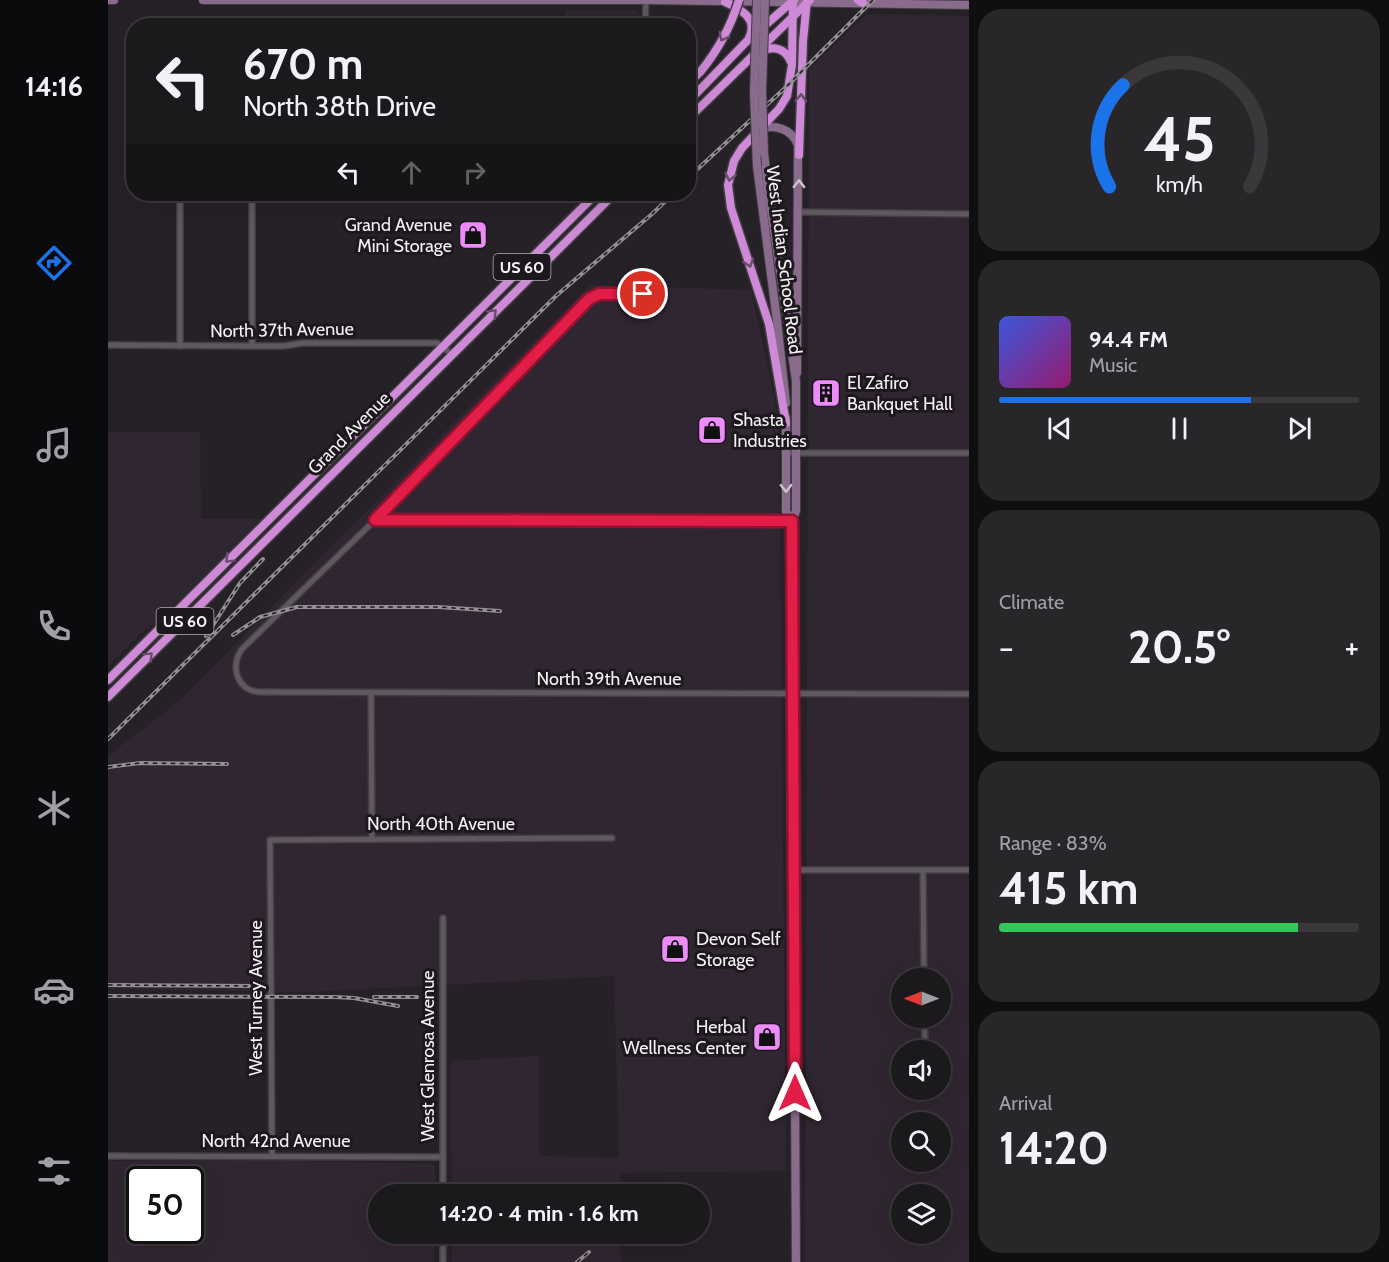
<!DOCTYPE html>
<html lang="en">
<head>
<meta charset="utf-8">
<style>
	body { margin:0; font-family:Cabin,sans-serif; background:#29262a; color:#f1f3f6; height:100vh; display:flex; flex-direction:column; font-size:22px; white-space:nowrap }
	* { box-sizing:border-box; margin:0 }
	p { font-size:20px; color:#a0a0a4 }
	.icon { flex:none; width:33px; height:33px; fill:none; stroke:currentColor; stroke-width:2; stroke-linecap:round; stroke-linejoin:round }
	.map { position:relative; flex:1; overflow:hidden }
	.panel { display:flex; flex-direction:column; gap:9px; padding:9px; background:#0f0e10; width:420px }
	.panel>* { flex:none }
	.guide { position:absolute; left:18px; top:18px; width:570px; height:183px; border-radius:24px; box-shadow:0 6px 24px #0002,0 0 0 2px #3a383b; background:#1c191d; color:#f1f3f6; overflow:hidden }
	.needle { width:39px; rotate:270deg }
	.buttons { position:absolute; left:783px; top:968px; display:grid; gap:12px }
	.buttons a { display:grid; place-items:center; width:60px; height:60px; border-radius:50%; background:#1c191d; box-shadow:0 6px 24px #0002,0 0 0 2px #3a383b; font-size:30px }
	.speed { position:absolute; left:18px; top:1166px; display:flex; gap:12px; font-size:30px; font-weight:700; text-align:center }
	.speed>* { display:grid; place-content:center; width:78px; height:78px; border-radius:50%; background:#1c191d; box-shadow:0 6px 24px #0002,0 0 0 2px #3a383b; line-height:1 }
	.speed .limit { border:3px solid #111; border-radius:9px; background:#fff; color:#111 }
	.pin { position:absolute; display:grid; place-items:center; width:51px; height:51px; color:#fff; margin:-26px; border:3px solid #fff; border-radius:50%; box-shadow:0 2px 6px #0007 }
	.me { position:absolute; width:66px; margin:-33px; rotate:0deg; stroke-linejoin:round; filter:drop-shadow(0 0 4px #0008) }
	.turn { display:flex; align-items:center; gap:21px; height:126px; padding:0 18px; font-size:27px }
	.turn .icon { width:78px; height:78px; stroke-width:2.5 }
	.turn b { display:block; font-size:42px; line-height:51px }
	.lanes { display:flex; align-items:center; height:57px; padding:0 18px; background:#0003; justify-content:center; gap:30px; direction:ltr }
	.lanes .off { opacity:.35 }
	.big { font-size:45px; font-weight:800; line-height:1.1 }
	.panel .widget { flex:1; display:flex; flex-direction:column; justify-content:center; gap:9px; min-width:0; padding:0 21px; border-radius:24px; background:#29262a }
	.panel .dial { align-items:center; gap:0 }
	.dial svg { height:156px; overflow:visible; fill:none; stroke:#3a383b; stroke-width:7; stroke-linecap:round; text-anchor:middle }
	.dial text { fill:#f1f3f6; stroke:none }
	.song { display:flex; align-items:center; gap:18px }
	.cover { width:72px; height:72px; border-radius:9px; background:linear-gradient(135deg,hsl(230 70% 55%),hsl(320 70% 35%)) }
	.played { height:6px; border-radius:3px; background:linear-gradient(90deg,#1a73e8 70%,#3a383b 70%) }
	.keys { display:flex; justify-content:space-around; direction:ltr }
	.heat { display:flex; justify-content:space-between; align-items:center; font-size:33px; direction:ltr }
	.charge { height:9px; border-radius:4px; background:linear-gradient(90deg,#34c759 83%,#3a383b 0) }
	.trip { position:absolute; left:260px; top:1184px; width:342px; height:60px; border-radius:30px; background:#1c191d; box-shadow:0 6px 24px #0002,0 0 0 2px #3a383b; font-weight:800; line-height:60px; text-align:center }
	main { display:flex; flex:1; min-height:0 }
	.menu { display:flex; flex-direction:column; width:108px; justify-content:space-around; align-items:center; background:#0b0a0c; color:#a0a0a4 }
	.menu .icon { width:42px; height:42px }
	.menu .on { color:#1a73e8 }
	.menu b { font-size:27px; color:#f1f3f6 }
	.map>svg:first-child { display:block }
</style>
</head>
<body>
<main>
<nav class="menu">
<b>14:16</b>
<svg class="icon on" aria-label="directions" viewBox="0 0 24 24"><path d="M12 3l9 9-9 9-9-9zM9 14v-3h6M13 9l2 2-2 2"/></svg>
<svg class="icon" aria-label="music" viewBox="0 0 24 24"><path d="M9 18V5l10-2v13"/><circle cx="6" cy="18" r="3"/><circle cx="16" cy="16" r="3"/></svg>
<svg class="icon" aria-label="phone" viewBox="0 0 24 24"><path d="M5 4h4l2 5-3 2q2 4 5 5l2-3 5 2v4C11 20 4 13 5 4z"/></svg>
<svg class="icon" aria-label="climate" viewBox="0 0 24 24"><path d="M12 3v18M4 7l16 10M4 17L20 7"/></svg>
<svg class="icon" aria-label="car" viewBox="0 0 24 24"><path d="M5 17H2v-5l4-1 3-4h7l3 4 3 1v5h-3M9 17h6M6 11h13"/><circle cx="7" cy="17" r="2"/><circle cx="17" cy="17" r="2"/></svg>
<svg class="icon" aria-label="filters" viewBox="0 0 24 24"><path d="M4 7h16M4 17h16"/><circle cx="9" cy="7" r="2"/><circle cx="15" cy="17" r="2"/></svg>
</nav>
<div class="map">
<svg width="861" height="1262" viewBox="0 0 861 1262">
	<rect width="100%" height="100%" fill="#262127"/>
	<g fill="#302631" fill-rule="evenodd">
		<path d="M457,10H528L532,14V25H456Z"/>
		<path d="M759,14L861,16V1262H697L701,69ZM794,978H832V1017H794ZM794,1050H832V1089H794ZM794,1122H832V1161H794ZM794,1194H832V1233H794Z"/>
		<path d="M482,285L643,290L671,420L678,1171L512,1173V1194H344L342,1061L431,1056V1156L511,1158L506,976L199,992L0,989V756L71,701Z"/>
		<path d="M0,432H92L93,519H153L56,616L37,630L0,666Z"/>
		<path d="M0,1161H189L323,1164L327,1166V1194H270V1233H327L326,1262H0ZM32,1179H82V1230H32Z"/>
		<path d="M344,1233H512L513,1262H344Z"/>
	</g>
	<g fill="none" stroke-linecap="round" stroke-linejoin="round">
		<g stroke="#413d42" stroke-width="8">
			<g id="minor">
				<path d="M537,26L538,0"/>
				<path d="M72,194V346"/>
				<path d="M690,212L861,214"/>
				<path d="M535,294H491L481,299L267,520L134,649C121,667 130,692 153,692L861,694"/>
				<path d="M0,345L144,346H176L195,343H329L344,354"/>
				<path d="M144,346V194"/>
				<path d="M678,453H861"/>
				<path d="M267,520L684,521"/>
				<path d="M263,693L264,838"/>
				<path d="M684,870H861"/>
				<path d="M815,870L816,978"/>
				<path d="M816,1017L817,1040"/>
				<path d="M0,1156L335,1157"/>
				<path d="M164,1156L162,840L504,838"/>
				<path d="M335,1194V918"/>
				<path d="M335,1262V1233"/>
			</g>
		</g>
		<g stroke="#413d42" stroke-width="10">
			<g id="secondary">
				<path d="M0,0H6"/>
				<path d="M95,0H538L861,5"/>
				<path d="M651,130C666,123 684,129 690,145L689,373"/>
				<path d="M656,153L660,190L688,381V511L684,521V588L688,1262"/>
				<path d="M649,166L669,321L678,403"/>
				<path d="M678,418V512L684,521"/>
			</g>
		</g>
		<g stroke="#413d42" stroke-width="11">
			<g id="trunk">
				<path d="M750,0L755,3"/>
				<path d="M617,2C632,9 651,18 641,38"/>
				<path d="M650,53C664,45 677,47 683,62"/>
				<path d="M580,84L593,71"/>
				<path d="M580,102L640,40L686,0"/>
				<path d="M580,119L702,0"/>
				<path d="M691,155L695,41L699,0"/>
				<path d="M678,423L661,324L623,208L620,185L626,161L634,148L671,109L679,96L684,65L685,0"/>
				<path d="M0,680L488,194"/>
				<path d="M0,697L506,194"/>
			</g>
		</g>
		<use href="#minor" stroke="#5f585f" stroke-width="5"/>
		<use href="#secondary" stroke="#896b8c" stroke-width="8"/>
		<use href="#trunk" stroke="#ce8ad6" stroke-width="8"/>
		<g stroke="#938f94" stroke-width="4">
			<g id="rail">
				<path d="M580,178L677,88L765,0"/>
				<path d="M125,635L152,617L189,607H330L392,611"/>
				<path d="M98,636L132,583L155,559"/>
				<path d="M0,739L449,295L544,214L565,194"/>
				<path d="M0,767L32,763L119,764"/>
				<path d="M0,985L150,986"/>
				<path d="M0,996L227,997L246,998L290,1006"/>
				<path d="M266,997H309"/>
				<path d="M469,1262L481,1252"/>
			</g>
		</g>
		<use href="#rail" stroke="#1d181d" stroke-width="1.5" stroke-dasharray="4.5" stroke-linecap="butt"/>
		<g stroke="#413d42" stroke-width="10" stroke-linecap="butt">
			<g id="secondary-bridge">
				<path d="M649,0L646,93L649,166"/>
				<path d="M656,153L654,90L657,0"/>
			</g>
		</g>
		<g stroke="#413d42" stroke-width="11" stroke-linecap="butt">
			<path id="trunk-bridge" d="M593,71C610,50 623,26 631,0"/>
		</g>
		<use href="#secondary-bridge" stroke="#896b8c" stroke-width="8"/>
		<use href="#trunk-bridge" stroke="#ce8ad6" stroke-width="8"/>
	</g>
	<defs><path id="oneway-chevron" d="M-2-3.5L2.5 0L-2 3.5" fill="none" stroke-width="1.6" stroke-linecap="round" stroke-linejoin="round" transform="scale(1.5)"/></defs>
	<g stroke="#6d4b70">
		<use href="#oneway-chevron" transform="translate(615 37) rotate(118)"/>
		<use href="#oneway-chevron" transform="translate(693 98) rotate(-87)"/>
		<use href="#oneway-chevron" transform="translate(622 177) rotate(101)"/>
		<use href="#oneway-chevron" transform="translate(641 263) rotate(72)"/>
		<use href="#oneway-chevron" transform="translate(385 313) rotate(-45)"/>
		<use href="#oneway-chevron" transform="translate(121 559) rotate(135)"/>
		<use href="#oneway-chevron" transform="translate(41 656) rotate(-45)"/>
	</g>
	<g stroke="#cfc1d0">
		<use href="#oneway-chevron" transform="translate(691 184) rotate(-89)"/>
		<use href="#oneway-chevron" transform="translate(678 488) rotate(89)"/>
	</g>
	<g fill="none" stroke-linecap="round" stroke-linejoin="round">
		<g stroke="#92132f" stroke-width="15">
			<path id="route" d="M535,294H491L481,299L267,520L684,521L687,1093"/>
		</g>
		<use href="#route" stroke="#e11d48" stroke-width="10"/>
	</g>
	<defs>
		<g id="shop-square" transform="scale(1.5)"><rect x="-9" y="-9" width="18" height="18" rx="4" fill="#ed8cf9" stroke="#1d181d"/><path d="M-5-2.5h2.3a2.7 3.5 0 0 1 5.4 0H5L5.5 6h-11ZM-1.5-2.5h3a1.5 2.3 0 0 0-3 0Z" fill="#111"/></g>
		<g id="building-square" transform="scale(1.5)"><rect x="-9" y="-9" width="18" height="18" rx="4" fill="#ed8cf9" stroke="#1d181d"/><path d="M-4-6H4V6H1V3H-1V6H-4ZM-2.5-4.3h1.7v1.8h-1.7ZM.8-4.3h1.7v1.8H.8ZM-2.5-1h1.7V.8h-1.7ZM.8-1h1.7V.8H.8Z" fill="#111"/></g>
	</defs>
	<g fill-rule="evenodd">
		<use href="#shop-square" x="365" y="235"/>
		<use href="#building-square" x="718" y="393"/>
		<use href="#shop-square" x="604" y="430"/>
		<use href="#shop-square" x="567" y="949"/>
		<use href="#shop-square" x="659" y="1037"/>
	</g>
	<g text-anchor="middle" stroke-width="6" stroke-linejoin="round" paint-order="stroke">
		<g fill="#1d181d" stroke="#b4afb4" stroke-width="1.5">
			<rect x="385.5" y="254" width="57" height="26" rx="4.5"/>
			<rect x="48.5" y="608" width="57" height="26" rx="4.5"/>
		</g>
		<g font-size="16" font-weight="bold" fill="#f4f0f4">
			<text x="414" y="273">US 60</text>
			<text x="77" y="627">US 60</text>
		</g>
		<g font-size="18" fill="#f4f0f4" stroke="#1d181d" text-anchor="start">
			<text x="344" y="231" text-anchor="end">Grand Avenue<tspan x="344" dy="21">Mini Storage</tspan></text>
			<text x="739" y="389">El Zafiro<tspan x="739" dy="21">Bankquet Hall</tspan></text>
			<text x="625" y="426">Shasta<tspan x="625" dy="21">Industries</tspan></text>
			<text x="588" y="945">Devon Self<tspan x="588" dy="21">Storage</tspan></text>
			<text x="638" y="1033" text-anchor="end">Herbal<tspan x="638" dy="21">Wellness Center</tspan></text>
		</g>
		<g font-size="18" fill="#f4f0f4" stroke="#1d181d">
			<text transform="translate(676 260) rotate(83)" y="6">West Indian School Road</text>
			<text transform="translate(174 330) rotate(-1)" y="6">North 37th Avenue</text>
			<text transform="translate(241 433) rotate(-45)" y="6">Grand Avenue</text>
			<text x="501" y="685">North 39th Avenue</text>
			<text x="333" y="830">North 40th Avenue</text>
			<text transform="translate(148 998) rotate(-90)" y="6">West Turney Avenue</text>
			<text transform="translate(320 1056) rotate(-90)" y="6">West Glenrosa Avenue</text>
			<text x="168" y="1147">North 42nd Avenue</text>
		</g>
	</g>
</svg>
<div class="buttons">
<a><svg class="needle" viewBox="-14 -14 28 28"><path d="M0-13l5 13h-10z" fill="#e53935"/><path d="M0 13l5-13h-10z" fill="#a0a0a4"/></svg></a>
<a><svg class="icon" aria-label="sound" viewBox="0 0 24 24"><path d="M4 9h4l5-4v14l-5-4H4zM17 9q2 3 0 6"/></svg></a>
<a><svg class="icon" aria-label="search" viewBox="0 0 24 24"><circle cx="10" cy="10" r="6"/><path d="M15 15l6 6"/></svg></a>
<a><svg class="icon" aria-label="layers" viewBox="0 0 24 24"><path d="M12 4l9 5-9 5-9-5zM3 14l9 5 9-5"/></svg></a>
</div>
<div class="speed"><div class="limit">50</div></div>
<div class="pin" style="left:535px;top:294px;background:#d93025"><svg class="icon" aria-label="arrive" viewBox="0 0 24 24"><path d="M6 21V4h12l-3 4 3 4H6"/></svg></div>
<svg class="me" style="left:687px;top:1093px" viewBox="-20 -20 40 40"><path d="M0-17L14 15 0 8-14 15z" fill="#e11d48" stroke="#fff" stroke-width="4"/></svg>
<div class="trip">14:20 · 4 min · 1.6 km</div>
<div class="guide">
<div class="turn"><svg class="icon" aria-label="left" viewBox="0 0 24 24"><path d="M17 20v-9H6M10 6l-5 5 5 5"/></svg><div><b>670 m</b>North 38th Drive</div></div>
<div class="lanes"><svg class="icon" aria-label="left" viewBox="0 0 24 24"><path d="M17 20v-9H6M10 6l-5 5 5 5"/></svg><svg class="icon off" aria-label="ahead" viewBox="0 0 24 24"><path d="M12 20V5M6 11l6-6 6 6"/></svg><svg class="icon off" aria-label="right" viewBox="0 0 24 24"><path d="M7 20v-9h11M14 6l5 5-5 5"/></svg></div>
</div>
</div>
<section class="panel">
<div class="widget dial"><svg viewBox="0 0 100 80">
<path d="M14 69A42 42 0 1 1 86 69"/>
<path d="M14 69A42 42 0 0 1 21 17" stroke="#1a73e8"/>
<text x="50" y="56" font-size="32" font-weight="700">45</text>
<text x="50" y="72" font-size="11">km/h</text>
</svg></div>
<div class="widget">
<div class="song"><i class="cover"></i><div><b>94.4 FM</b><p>Music</p></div></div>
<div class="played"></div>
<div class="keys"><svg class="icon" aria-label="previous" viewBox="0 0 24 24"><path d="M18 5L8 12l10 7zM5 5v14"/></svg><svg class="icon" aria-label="pause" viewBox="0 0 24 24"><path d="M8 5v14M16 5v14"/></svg><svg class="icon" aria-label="next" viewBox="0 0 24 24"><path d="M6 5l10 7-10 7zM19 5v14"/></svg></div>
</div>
<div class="widget"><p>Climate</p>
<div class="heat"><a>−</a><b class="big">20.5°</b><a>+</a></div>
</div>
<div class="widget"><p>Range · 83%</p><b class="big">415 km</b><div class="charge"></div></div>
<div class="widget"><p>Arrival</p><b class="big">14:20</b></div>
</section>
</main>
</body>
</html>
